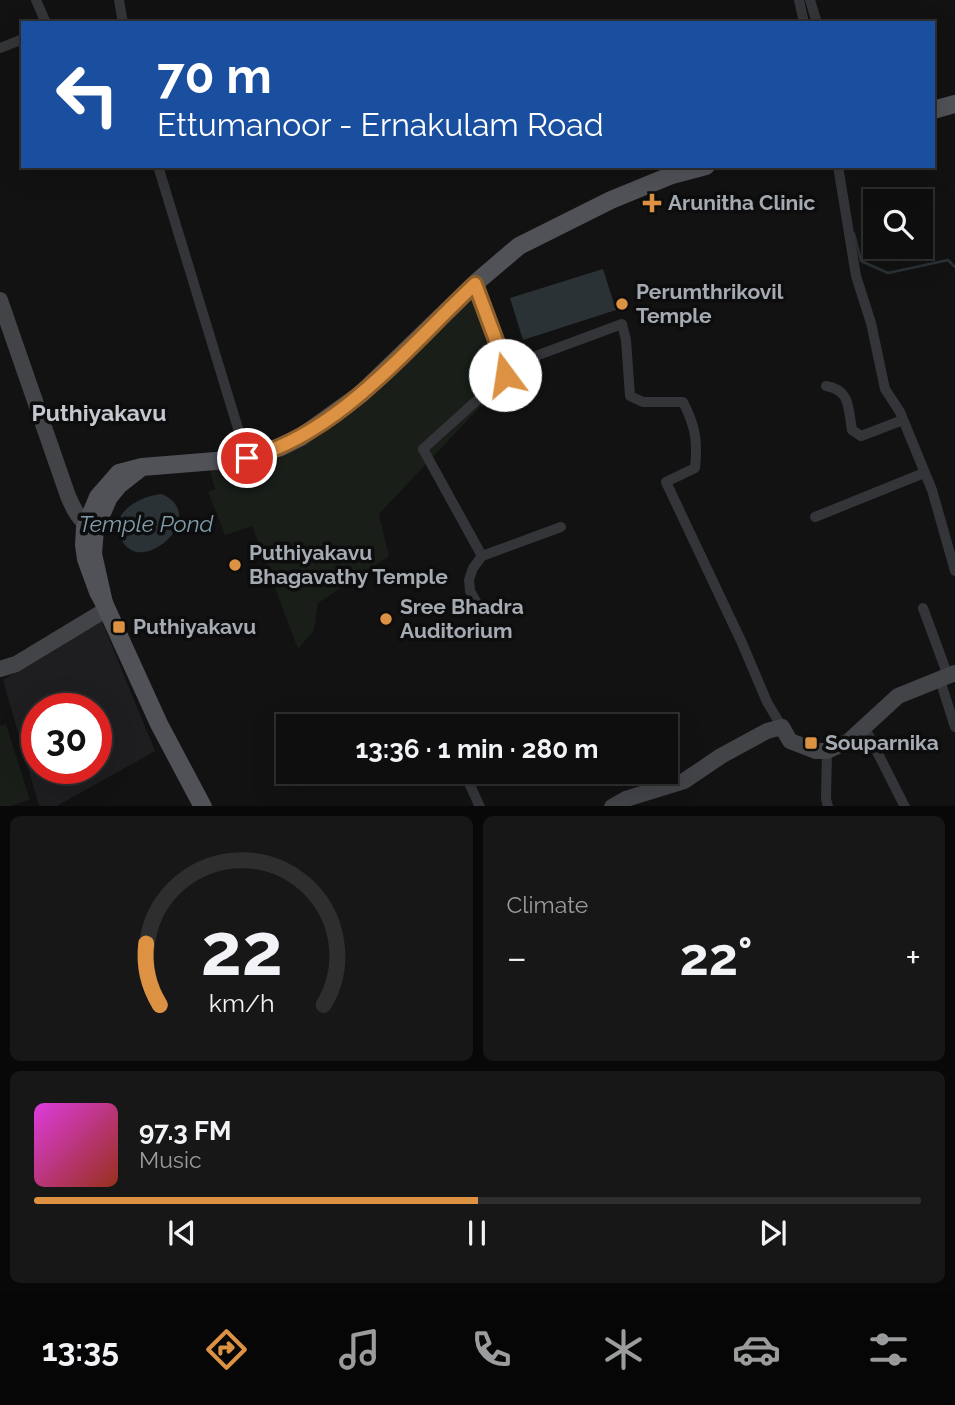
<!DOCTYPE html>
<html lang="en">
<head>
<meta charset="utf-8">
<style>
	body { margin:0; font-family:Raleway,sans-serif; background:#171717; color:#f1f3f6; height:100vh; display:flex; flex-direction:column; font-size:26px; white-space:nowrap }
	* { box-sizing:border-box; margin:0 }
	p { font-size:23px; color:#9b9c9e }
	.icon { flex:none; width:38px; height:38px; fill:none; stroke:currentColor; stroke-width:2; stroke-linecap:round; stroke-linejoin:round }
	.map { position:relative; height:806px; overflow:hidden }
	.panel { display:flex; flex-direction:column; gap:10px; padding:10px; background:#080808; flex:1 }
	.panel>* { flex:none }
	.top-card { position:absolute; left:21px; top:21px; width:914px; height:147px; border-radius:0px; box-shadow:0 7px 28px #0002,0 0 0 2px #2e2e2e; background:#1a4fa0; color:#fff; overflow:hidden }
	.tools { position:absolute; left:863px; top:189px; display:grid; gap:14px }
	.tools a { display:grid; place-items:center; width:70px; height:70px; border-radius:0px; background:#0e0e0e; box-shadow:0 7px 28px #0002,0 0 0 2px #2e2e2e; font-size:35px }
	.speed { position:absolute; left:21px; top:693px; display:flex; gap:14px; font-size:35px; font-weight:700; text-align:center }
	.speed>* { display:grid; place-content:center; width:91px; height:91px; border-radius:50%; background:#0e0e0e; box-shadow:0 7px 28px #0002,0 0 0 2px #2e2e2e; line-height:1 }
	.speed .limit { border:10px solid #d22; background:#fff; color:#111 }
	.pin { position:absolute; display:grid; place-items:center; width:60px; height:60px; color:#fff; margin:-30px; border:4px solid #fff; border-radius:50%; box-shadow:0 2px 7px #0007 }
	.me { position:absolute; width:77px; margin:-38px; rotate:346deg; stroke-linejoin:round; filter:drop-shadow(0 0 5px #0008) }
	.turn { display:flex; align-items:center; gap:24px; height:147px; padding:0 21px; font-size:32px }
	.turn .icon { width:91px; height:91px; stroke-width:2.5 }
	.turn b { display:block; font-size:49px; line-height:60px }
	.big { font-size:52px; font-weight:700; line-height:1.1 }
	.panel .widget { flex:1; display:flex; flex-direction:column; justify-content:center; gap:10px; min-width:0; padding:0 24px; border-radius:10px; background:#171717 }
	.panel .dial { align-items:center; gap:0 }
	.dial svg { height:182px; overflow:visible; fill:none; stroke:#2e2e2e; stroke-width:7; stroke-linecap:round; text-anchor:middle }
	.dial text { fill:#f1f3f6; stroke:none }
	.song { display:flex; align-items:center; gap:21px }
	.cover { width:84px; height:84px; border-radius:10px; background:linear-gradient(135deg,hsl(300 70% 55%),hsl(10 70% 35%)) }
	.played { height:7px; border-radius:4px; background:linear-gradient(90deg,#dc9242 50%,#2e2e2e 50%) }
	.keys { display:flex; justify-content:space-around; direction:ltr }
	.heat { display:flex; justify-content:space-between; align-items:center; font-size:38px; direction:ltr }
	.panel .tiles { flex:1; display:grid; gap:10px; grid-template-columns:1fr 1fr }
	.widget:last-child { grid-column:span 2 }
	.trip { position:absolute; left:276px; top:714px; width:402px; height:70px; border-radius:0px; background:#0e0e0e; box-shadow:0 7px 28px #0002,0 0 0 2px #2e2e2e; font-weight:700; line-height:70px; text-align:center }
	.menu { display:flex; height:112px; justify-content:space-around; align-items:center; background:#060606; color:#9b9c9e }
	.menu .icon { width:49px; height:49px }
	.menu .on { color:#dc9242 }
	.menu b { font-size:32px; color:#f1f3f6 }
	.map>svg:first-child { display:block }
</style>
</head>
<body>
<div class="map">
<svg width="955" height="807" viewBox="0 0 955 807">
	<rect width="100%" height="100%" fill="#121213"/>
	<path fill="#1e1e20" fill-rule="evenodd" d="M101,619L155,751L57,806H39L3,680ZM37,709H96V768H37Z"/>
	<g fill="#191e19">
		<path d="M484,281L509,369L519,387L480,407L379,514L389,556L318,603L314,630L298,649L252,526L225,535L208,492L215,489L209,466L283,451Z"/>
		<path d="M6,724L30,800L9,806H0V726Z"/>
	</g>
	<g fill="#2a3235">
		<path d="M603,269L616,310L523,340L510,298Z"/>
		<path d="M162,494C208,515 149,571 126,546C101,519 136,496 162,494Z"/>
	</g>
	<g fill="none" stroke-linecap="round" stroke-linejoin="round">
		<path stroke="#2a3235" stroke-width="2.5" d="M854,233L861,261L888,273L948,260L955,267"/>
		<g stroke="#333538" stroke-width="10">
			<path d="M36,0L46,23"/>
			<path d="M119,0L123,23"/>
			<path d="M799,0L804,23"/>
			<path d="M810,0L817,23"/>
			<path d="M0,48L23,39"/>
			<path d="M158,166L247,458"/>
			<path d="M838,166L856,276L871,323L885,389L900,412L932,490L955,571"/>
			<path d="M475,284L506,367L505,375L423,449L482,556"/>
			<path d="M506,367L622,324L626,340L630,396L643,402H683C695,425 698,441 695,468L666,482L742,643L767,702L782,727"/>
			<path d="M826,386C851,390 848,409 852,430L861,436L903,420"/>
			<path d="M815,517L924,473"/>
			<path d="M923,608L948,676"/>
			<path d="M482,612L470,591L469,580L473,568L482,556L561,527"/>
			<path d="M940,680L955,727"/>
			<path d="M864,726L905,807"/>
			<path d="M827,751L826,799L828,807"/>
			<path d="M464,772L480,807"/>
			<path d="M400,775L406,772"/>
		</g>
		<g stroke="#424448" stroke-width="16">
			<path d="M0,300L68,496C74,510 80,523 95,529"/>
			<path d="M0,669L16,664L107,609"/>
			<path d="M612,807L626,799L684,781L721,756L767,731L782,727L790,741L816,751H827L849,741L898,696L955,673"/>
		</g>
		<g stroke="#505257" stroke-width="18">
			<path d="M933,110L955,104"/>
			<path d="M142,467L119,485L109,497L95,529L93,554L104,603L98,592L86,559L84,545L85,528L98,497L119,473L142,467L240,459L281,447L301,437L361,394L479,280L519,246L611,200L672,175L706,166"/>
			<path d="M104,603L159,724L203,807"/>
		</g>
	</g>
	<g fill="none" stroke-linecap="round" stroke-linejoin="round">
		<g stroke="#8f5f2b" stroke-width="18">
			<path id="route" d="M247,458C338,435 409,346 475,284L506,367L505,375"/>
		</g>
		<use href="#route" stroke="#dc9242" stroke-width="12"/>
	</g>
	<g fill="#dc9242" stroke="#0d0d0e" stroke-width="2.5">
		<path d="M648.5 192.5h7v7h7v7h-7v7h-7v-7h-7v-7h7z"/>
		<circle cx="622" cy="304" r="7"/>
		<circle cx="235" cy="565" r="7"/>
		<circle cx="386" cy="619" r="7"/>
		<rect x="112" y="620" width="14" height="14" rx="3.5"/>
		<rect x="804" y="736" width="14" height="14" rx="3.5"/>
	</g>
	<g text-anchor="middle" stroke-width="7" stroke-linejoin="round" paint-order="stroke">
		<g font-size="21" font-weight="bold" fill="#a5abb2" stroke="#0d0d0e" text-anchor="start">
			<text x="668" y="210">Arunitha Clinic</text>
			<text x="636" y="299">Perumthrikovil<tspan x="636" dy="24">Temple</tspan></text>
			<text x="249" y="560">Puthiyakavu<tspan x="249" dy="24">Bhagavathy Temple</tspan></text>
			<text x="400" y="614">Sree Bhadra<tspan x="400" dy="24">Auditorium</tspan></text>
			<text x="133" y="634">Puthiyakavu</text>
			<text x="825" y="750">Souparnika</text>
		</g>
		<g font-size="23" font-weight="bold" fill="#c5c9cf" stroke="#0d0d0e">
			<text x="99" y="421">Puthiyakavu</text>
		</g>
		<g font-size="23" font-style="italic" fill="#7f9caa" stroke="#0d0d0e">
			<text x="146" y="532">Temple Pond</text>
		</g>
	</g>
</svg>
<div class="tools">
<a><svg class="icon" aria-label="search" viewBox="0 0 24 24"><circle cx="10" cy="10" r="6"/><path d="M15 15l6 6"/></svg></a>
</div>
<div class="speed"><div class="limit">30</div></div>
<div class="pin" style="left:247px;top:458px;background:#d93025"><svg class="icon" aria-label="arrive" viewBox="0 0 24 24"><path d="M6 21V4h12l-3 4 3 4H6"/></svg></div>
<svg class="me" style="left:505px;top:375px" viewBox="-20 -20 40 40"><circle r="19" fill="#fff"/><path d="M0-13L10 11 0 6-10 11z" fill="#dc9242"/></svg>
<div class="trip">13:36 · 1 min · 280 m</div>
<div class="top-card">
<div class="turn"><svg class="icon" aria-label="left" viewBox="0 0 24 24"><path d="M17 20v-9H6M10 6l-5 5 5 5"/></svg><div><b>70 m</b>Ettumanoor - Ernakulam Road</div></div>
</div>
</div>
<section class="panel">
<div class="tiles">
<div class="widget dial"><svg viewBox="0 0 100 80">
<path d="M14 69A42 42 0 1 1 86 69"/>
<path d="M14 69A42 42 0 0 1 8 42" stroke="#dc9242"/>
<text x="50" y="56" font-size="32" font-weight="700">22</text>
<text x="50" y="72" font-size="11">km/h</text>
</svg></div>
<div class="widget"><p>Climate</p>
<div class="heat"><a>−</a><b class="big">22°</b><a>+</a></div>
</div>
<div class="widget">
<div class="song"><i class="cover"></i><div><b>97.3 FM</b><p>Music</p></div></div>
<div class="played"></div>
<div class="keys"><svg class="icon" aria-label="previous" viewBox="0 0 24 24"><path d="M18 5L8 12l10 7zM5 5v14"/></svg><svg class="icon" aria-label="pause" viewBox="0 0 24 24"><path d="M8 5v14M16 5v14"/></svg><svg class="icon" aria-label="next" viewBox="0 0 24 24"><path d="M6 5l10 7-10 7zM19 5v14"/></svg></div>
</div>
</div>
</section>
<nav class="menu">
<b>13:35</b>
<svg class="icon on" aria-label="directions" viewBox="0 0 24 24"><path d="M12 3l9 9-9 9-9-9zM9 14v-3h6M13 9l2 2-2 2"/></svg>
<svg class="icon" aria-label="music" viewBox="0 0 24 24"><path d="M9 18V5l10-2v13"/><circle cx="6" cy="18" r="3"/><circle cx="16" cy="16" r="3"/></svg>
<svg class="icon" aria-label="phone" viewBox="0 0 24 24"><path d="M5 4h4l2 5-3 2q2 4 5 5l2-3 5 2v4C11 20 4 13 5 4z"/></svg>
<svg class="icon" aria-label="climate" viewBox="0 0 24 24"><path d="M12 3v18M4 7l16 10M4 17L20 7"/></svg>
<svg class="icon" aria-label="car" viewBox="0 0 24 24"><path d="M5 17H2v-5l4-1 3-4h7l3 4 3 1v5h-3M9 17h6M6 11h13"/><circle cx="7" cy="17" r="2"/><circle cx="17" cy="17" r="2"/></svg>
<svg class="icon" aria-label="filters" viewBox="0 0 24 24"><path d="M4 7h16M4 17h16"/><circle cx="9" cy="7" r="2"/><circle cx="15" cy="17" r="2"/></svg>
</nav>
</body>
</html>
